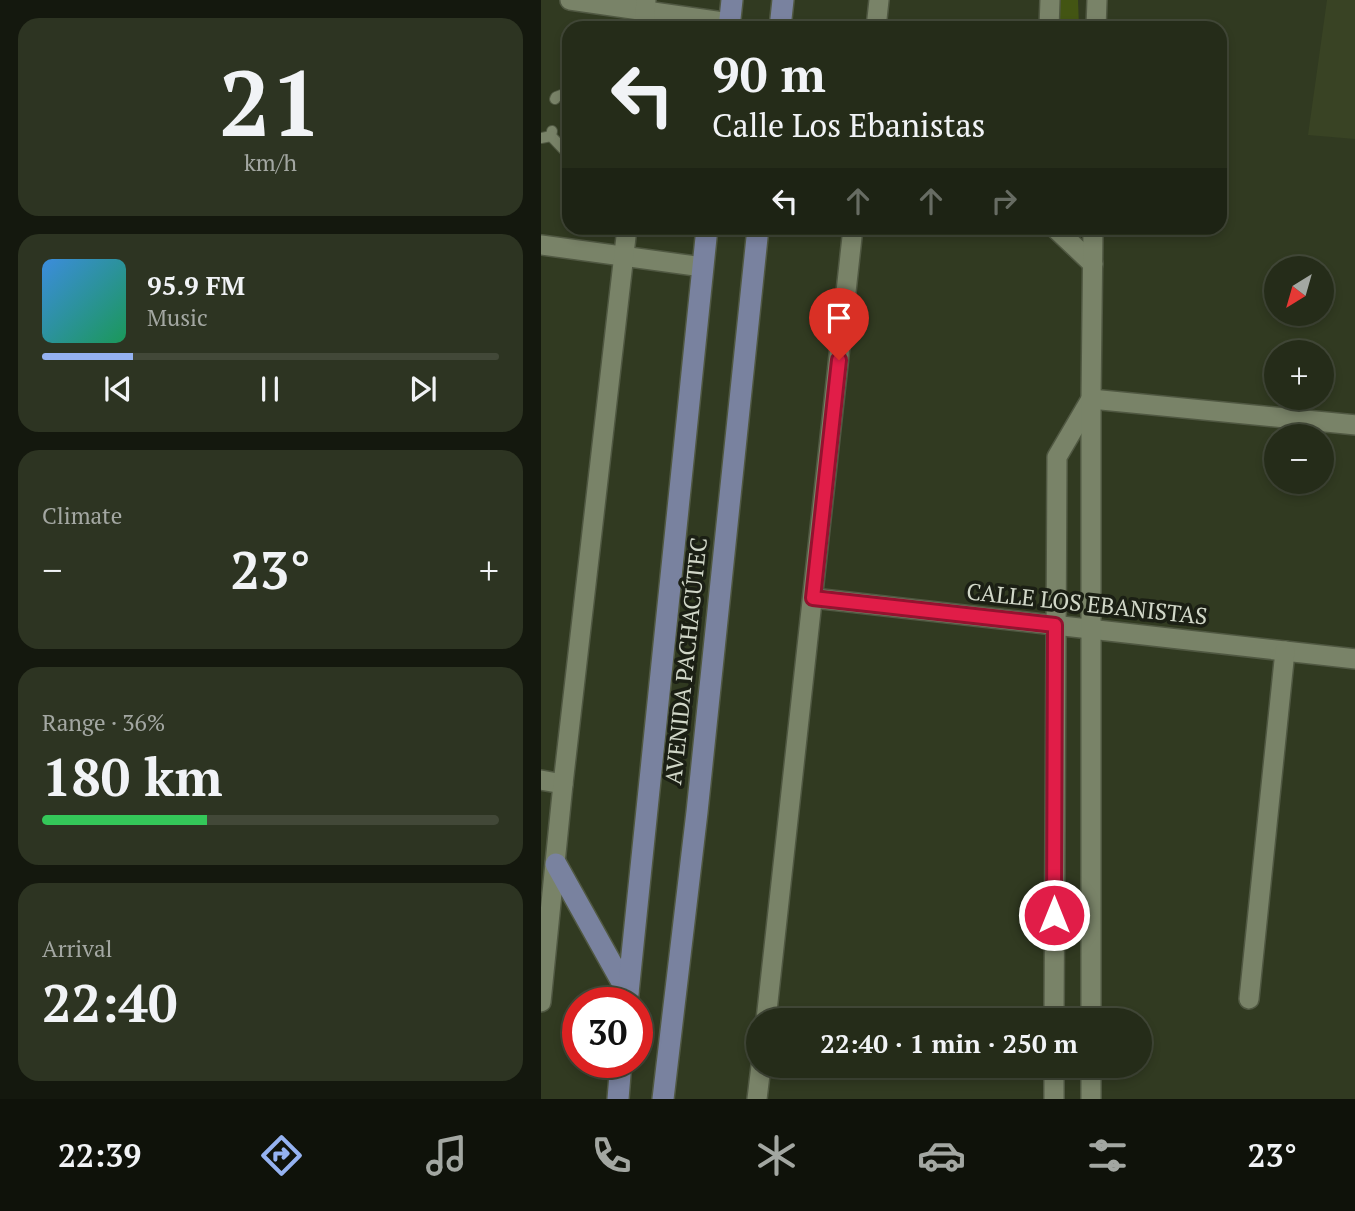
<!DOCTYPE html>
<html lang="en">
<head>
<meta charset="utf-8">
<style>
	body { margin:0; font-family:"PT Serif",serif; background:#2d3422; color:#f1f3f6; height:100vh; display:flex; flex-direction:column; font-size:26px; white-space:nowrap }
	* { box-sizing:border-box; margin:0 }
	p { font-size:23px; color:#a3a7a2 }
	.icon { flex:none; width:38px; height:38px; fill:none; stroke:currentColor; stroke-width:2; stroke-linecap:round; stroke-linejoin:round }
	.map { position:relative; flex:1; overflow:hidden }
	.side { display:flex; flex-direction:column; gap:18px; padding:18px; background:#14180e; width:541px }
	.side>* { flex:none }
	.top-card { position:absolute; left:21px; top:21px; width:665px; height:214px; border-radius:21px; box-shadow:0 4px 10px #0003,0 0 0 2px #424838; background:#252c19; color:#f1f3f6; overflow:hidden }
	.needle { width:46px; rotate:217deg }
	.fabs { position:absolute; left:723px; top:256px; display:grid; gap:14px }
	.fabs a { display:grid; place-items:center; width:70px; height:70px; border-radius:50%; background:#252c19; box-shadow:0 4px 10px #0003,0 0 0 2px #424838; font-size:35px }
	.speed { position:absolute; left:21px; top:987px; display:flex; gap:14px; font-size:35px; font-weight:700; text-align:center }
	.speed>* { display:grid; place-content:center; width:91px; height:91px; border-radius:50%; background:#252c19; box-shadow:0 4px 10px #0003,0 0 0 2px #424838; line-height:1 }
	.speed .limit { border:10px solid #d22; background:#fff; color:#111 }
	.pin { position:absolute; display:grid; place-items:center; width:60px; height:60px; color:#fff; margin:-72px -30px; border-radius:50% 50% 50% 0; rotate:-45deg; box-shadow:0 0 7px #0007 }
	.pin .icon { rotate:45deg }
	.me { position:absolute; width:77px; margin:-38px; rotate:0deg; stroke-linejoin:round; filter:drop-shadow(0 0 5px #0008) }
	.turn { display:flex; align-items:center; gap:24px; height:147px; padding:0 35px; font-size:32px }
	.turn .icon { width:91px; height:91px; stroke-width:2.5 }
	.turn b { display:block; font-size:49px; line-height:60px }
	.lanes { display:flex; align-items:center; height:66px; padding:0 35px; background:#0003; justify-content:center; gap:35px; direction:ltr }
	.lanes .off { opacity:.35 }
	.big { font-size:52px; font-weight:700; line-height:1.1 }
	.side .tile { flex:1; display:flex; flex-direction:column; justify-content:center; gap:10px; min-width:0; padding:0 24px; border-radius:21px; background:#2d3422 }
	.side .dial { align-items:center; gap:0 }
	.dial b { font-size:91px; line-height:1 }
	.song { display:flex; align-items:center; gap:21px }
	.cover { width:84px; height:84px; border-radius:10px; background:linear-gradient(135deg,hsl(210 70% 55%),hsl(150 70% 35%)) }
	.played { height:7px; border-radius:4px; background:linear-gradient(90deg,#95b2f1 20%,#424838 20%) }
	.keys { display:flex; justify-content:space-around; direction:ltr }
	.heat { display:flex; justify-content:space-between; align-items:center; font-size:38px; direction:ltr }
	.charge { height:10px; border-radius:5px; background:linear-gradient(90deg,#34c759 36%,#424838 0) }
	.trip { position:absolute; left:205px; top:1008px; width:406px; height:70px; border-radius:35px; background:#252c19; box-shadow:0 4px 10px #0003,0 0 0 2px #424838; font-weight:700; line-height:70px; text-align:center }
	.tab-bar { display:flex; height:112px; justify-content:space-around; align-items:center; background:#0f120a; color:#a3a7a2 }
	.tab-bar .icon { width:49px; height:49px }
	.tab-bar .current { color:#95b2f1 }
	.tab-bar b { font-size:32px; color:#f1f3f6 }
	main { display:flex; flex:1; min-height:0 }
	.map>svg:first-child { display:block }
</style>
</head>
<body>
<main>
<section class="side">
<div class="tile dial"><b>21</b><p>km/h</p></div>
<div class="tile">
<div class="song"><i class="cover"></i><div><b>95.9 FM</b><p>Music</p></div></div>
<div class="played"></div>
<div class="keys"><svg class="icon" aria-label="previous" viewBox="0 0 24 24"><path d="M18 5L8 12l10 7zM5 5v14"/></svg><svg class="icon" aria-label="pause" viewBox="0 0 24 24"><path d="M8 5v14M16 5v14"/></svg><svg class="icon" aria-label="next" viewBox="0 0 24 24"><path d="M6 5l10 7-10 7zM19 5v14"/></svg></div>
</div>
<div class="tile"><p>Climate</p>
<div class="heat"><a>−</a><b class="big">23°</b><a>+</a></div>
</div>
<div class="tile"><p>Range · 36%</p><b class="big">180 km</b><div class="charge"></div></div>
<div class="tile"><p>Arrival</p><b class="big">22:40</b></div>
</section>
<div class="map">
<svg width="815" height="1099" viewBox="0 0 815 1099">
	<rect width="100%" height="100%" fill="#313a21"/>
	<path fill="#394324" d="M786,0H814V139L767,135Z"/>
	<path fill="#435513" d="M516,0H537L538,28H516Z"/>
	<g fill="none" stroke-linecap="round" stroke-linejoin="round">
		<g stroke="#505842" stroke-width="12">
			<g id="lane">
				<path d="M14,99L15,97L28,92"/>
				<path d="M11,131L10,136L28,155"/>
				<path d="M0,138L10,136"/>
			</g>
		</g>
		<g stroke="#505842" stroke-width="22">
			<g id="street">
				<path d="M29,0L189,23"/>
				<path d="M103,28L105,0"/>
				<path d="M335,28L338,0"/>
				<path d="M508,28L509,0"/>
				<path d="M555,28L556,0"/>
				<path d="M514,228L552,264"/>
				<path d="M0,245L162,267"/>
				<path d="M272,598L815,659"/>
				<path d="M0,780L22,784"/>
				<path d="M708,999L744,651"/>
				<path d="M0,1002L22,784L86,228"/>
				<path d="M225,1020L312,228"/>
				<path d="M513,1020L516,457L550,399L815,425"/>
				<path d="M550,1020V399L552,228"/>
				<path d="M216,1099L220,1066"/>
				<path d="M513,1099V1066"/>
				<path d="M550,1099V1066"/>
			</g>
		</g>
		<g stroke="#505842" stroke-width="24">
			<g id="primary">
				<path d="M188,28L191,0"/>
				<path d="M239,28L242,0"/>
				<path d="M15,864L87,993"/>
				<path d="M86,1003L166,228"/>
				<path d="M77,1099L80,1062"/>
				<path d="M122,1099L156,812L217,228"/>
			</g>
		</g>
		<use href="#lane" stroke="#798368" stroke-width="10"/>
		<use href="#street" stroke="#798368" stroke-width="19"/>
		<use href="#primary" stroke="#79829f" stroke-width="21"/>
	</g>
	<g fill="none" stroke-linecap="round" stroke-linejoin="round">
		<g stroke="#92132f" stroke-width="18">
			<path id="route" d="M298,360L272,598L514,625L513,915"/>
		</g>
		<use href="#route" stroke="#e11d48" stroke-width="12"/>
	</g>
	<g text-anchor="middle" stroke-width="7" stroke-linejoin="round" paint-order="stroke">
		<g font-size="23" fill="#d1d7c8" stroke="#1b1f14">
			<text transform="translate(546 604) rotate(6)" y="8">CALLE LOS EBANISTAS</text>
			<text transform="translate(145 661) rotate(-84)" y="8">AVENIDA PACHACÚTEC</text>
		</g>
	</g>
</svg>
<div class="fabs">
<a><svg class="needle" viewBox="-14 -14 28 28"><path d="M0-13l5 13h-10z" fill="#e53935"/><path d="M0 13l5-13h-10z" fill="#a3a7a2"/></svg></a>
<a>+</a>
<a>−</a>
</div>
<div class="speed"><div class="limit">30</div></div>
<div class="pin" style="left:298px;top:360px;background:#d93025"><svg class="icon" aria-label="arrive" viewBox="0 0 24 24"><path d="M6 21V4h12l-3 4 3 4H6"/></svg></div>
<svg class="me" style="left:513px;top:915px" viewBox="-20 -20 40 40"><circle r="17" fill="#e11d48" stroke="#fff" stroke-width="3"/><path d="M0-11L8 9 0 5-8 9z" fill="#fff"/></svg>
<div class="trip">22:40 · 1 min · 250 m</div>
<div class="top-card">
<div class="turn"><svg class="icon" aria-label="left" viewBox="0 0 24 24"><path d="M17 20v-9H6M10 6l-5 5 5 5"/></svg><div><b>90 m</b>Calle Los Ebanistas</div></div>
<div class="lanes"><svg class="icon" aria-label="left" viewBox="0 0 24 24"><path d="M17 20v-9H6M10 6l-5 5 5 5"/></svg><svg class="icon off" aria-label="ahead" viewBox="0 0 24 24"><path d="M12 20V5M6 11l6-6 6 6"/></svg><svg class="icon off" aria-label="ahead" viewBox="0 0 24 24"><path d="M12 20V5M6 11l6-6 6 6"/></svg><svg class="icon off" aria-label="right" viewBox="0 0 24 24"><path d="M7 20v-9h11M14 6l5 5-5 5"/></svg></div>
</div>
</div>
</main>
<nav class="tab-bar">
<b>22:39</b>
<svg class="icon current" aria-label="directions" viewBox="0 0 24 24"><path d="M12 3l9 9-9 9-9-9zM9 14v-3h6M13 9l2 2-2 2"/></svg>
<svg class="icon" aria-label="music" viewBox="0 0 24 24"><path d="M9 18V5l10-2v13"/><circle cx="6" cy="18" r="3"/><circle cx="16" cy="16" r="3"/></svg>
<svg class="icon" aria-label="phone" viewBox="0 0 24 24"><path d="M5 4h4l2 5-3 2q2 4 5 5l2-3 5 2v4C11 20 4 13 5 4z"/></svg>
<svg class="icon" aria-label="climate" viewBox="0 0 24 24"><path d="M12 3v18M4 7l16 10M4 17L20 7"/></svg>
<svg class="icon" aria-label="car" viewBox="0 0 24 24"><path d="M5 17H2v-5l4-1 3-4h7l3 4 3 1v5h-3M9 17h6M6 11h13"/><circle cx="7" cy="17" r="2"/><circle cx="17" cy="17" r="2"/></svg>
<svg class="icon" aria-label="filters" viewBox="0 0 24 24"><path d="M4 7h16M4 17h16"/><circle cx="9" cy="7" r="2"/><circle cx="15" cy="17" r="2"/></svg>
<b>23°</b>
</nav>
</body>
</html>
